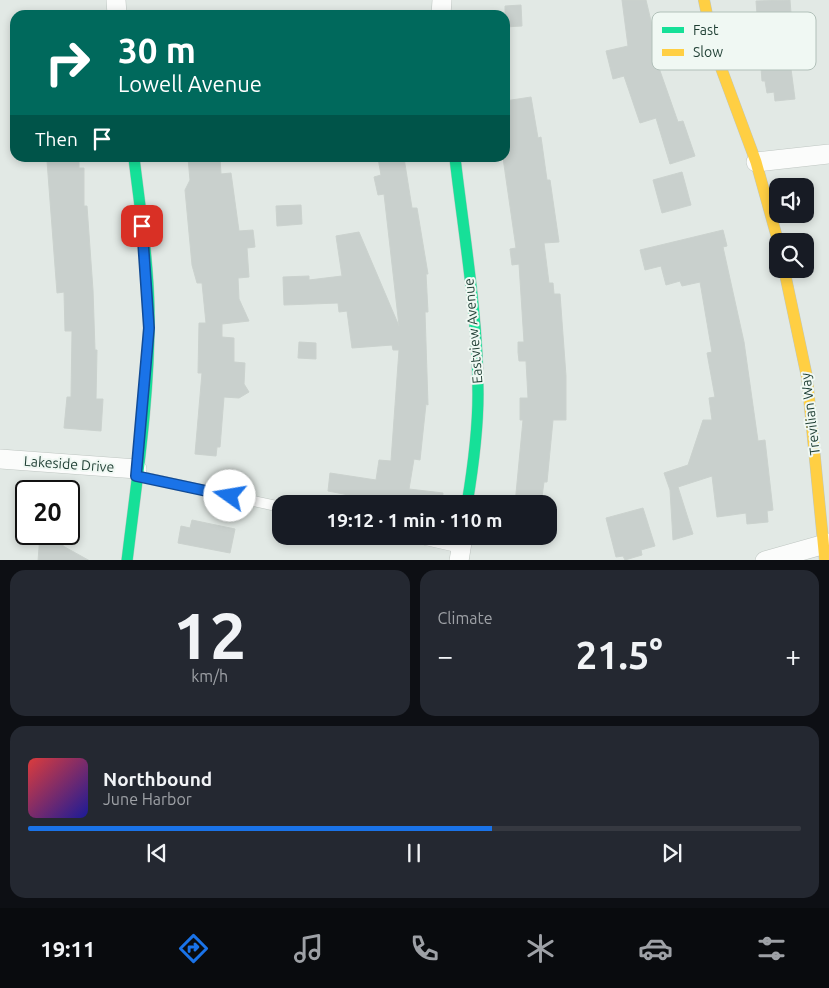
<!DOCTYPE html>
<html lang="en">
<head>
<meta charset="utf-8">
<style>
	body { margin:0; font-family:Ubuntu,sans-serif; background:#242831; color:#f1f3f6; height:100vh; display:flex; flex-direction:column; font-size:19px; white-space:nowrap }
	* { box-sizing:border-box; margin:0 }
	p { font-size:16px; color:#9ea1a6 }
	.icon { flex:none; width:28px; height:28px; fill:none; stroke:currentColor; stroke-width:2; stroke-linecap:round; stroke-linejoin:round }
	.map { position:relative; height:560px; overflow:hidden }
	.sheet { display:flex; flex-direction:column; gap:10px; padding:10px; background:#0d0f14; flex:1 }
	.sheet>* { flex:none }
	.banner { position:absolute; left:10px; top:10px; width:500px; height:152px; border-radius:15px; box-shadow:0 2px 8px #0003; background:#00695c; color:#fff; overflow:hidden }
	.controls { position:absolute; left:769px; top:178px; display:grid; gap:10px }
	.controls a { display:grid; place-items:center; width:45px; height:45px; border-radius:10px; background:#171b24; box-shadow:0 2px 8px #0003; font-size:25px }
	.speed { position:absolute; left:15px; top:480px; display:flex; gap:10px; font-size:25px; font-weight:700; text-align:center }
	.speed>* { display:grid; place-content:center; width:65px; height:65px; border-radius:50%; background:#171b24; box-shadow:0 2px 8px #0003; line-height:1 }
	.speed .limit { border:2px solid #111; border-radius:8px; background:#fff; color:#111 }
	.pin { position:absolute; display:grid; place-items:center; width:42px; height:42px; color:#fff; margin:-21px; border-radius:10px; box-shadow:0 2px 8px #0006 }
	.me { position:absolute; width:55px; margin:-28px; rotate:283deg; stroke-linejoin:round; filter:drop-shadow(0 0 4px #0008) }
	.turn { display:flex; align-items:center; gap:18px; height:105px; padding:0 25px; font-size:22px }
	.turn .icon { width:65px; height:65px; stroke-width:2.5 }
	.turn b { display:block; font-size:35px; line-height:42px }
	.then { display:flex; align-items:center; height:48px; padding:0 25px; background:#0003; gap:10px; font-size:19px }
	.big { font-size:38px; font-weight:700; line-height:1.1 }
	.sheet .widget { flex:1; display:flex; flex-direction:column; justify-content:center; gap:8px; min-width:0; padding:0 18px; border-radius:15px; background:#242831 }
	.sheet .dial { align-items:center; gap:0 }
	.dial b { font-size:65px; line-height:1 }
	.song { display:flex; align-items:center; gap:15px }
	.cover { width:60px; height:60px; border-radius:8px; background:linear-gradient(135deg,hsl(0 70% 55%),hsl(240 70% 35%)) }
	.played { height:5px; border-radius:2px; background:linear-gradient(90deg,#1a73e8 60%,#363941 60%) }
	.keys { display:flex; justify-content:space-around; direction:ltr }
	.heat { display:flex; justify-content:space-between; align-items:center; font-size:28px; direction:ltr }
	.sheet .tiles { flex:1; display:grid; gap:10px; grid-template-columns:1fr 1fr }
	.widget:last-child { grid-column:span 2 }
	.trip { position:absolute; left:272px; top:495px; width:285px; height:50px; border-radius:15px; background:#171b24; box-shadow:0 2px 8px #0003; font-weight:700; line-height:50px; text-align:center }
	.menu { display:flex; height:80px; justify-content:space-around; align-items:center; background:#090b0e; color:#9ea1a6 }
	.menu .icon { width:35px; height:35px }
	.menu .current { color:#1a73e8 }
	.menu b { font-size:22px; color:#f1f3f6 }
	.map>svg:first-child { display:block }
</style>
</head>
<body>
<div class="map">
<svg width="829" height="561" viewBox="0 0 829 561">
	<rect width="100%" height="100%" fill="#e2e9e5"/>
	<g fill="#c9d0cd" stroke="#cbd2ce">
		<path d="M622,0H646L662,67L659,68L678,122L683,121L695,156L670,164L656,118L640,123L624,76L613,79L606,51L628,46Z"/>
		<path d="M790,0L793,39H787L795,99L775,101L774,92L767,93L765,81H762L756,1Z"/>
		<path d="M521,5L522,26L505,27V6Z"/>
		<path d="M531,97L538,138L541,137L547,180H550L559,242L544,243L549,283H553L554,294H560L566,376V420H553L547,482H544L541,504H515L523,420H520V398H528L526,361H519L518,352V342H524L519,264L512,265L510,249L516,248L503,158H505V101Z"/>
		<path d="M188,158H220L221,174L231,173L239,231L253,230L255,247L247,248L249,277L238,278L239,299L249,321L222,324V337L234,338V362L245,363L244,384L249,392L239,398L224,397L220,447H217L216,456L195,454L202,373H198L199,323H206L202,283H197L192,265L185,190L190,180Z"/>
		<path d="M378,158H404L412,208H417L428,274H426L428,312H425L428,405L426,404L420,460L414,459L409,489L443,493L442,504H369L353,502L354,496L328,491L330,473L376,480L379,460L391,461L399,350H393L392,345L352,348L347,311L339,312L338,303L284,305L283,277L309,276V280L342,276L336,236L359,232L399,326L384,194L378,195L374,177L381,175Z"/>
		<path d="M79,160V168H84V206H87L93,290L95,350H97L96,399H103L101,431L64,428L67,397H71L72,331H65L64,292L57,293L47,161Z"/>
		<path d="M682,172L691,205L662,213L653,180Z"/>
		<path d="M301,205L302,224L277,226L276,206Z"/>
		<path d="M723,230L727,246L723,247L744,342L758,441L765,440L773,510L767,511L768,522L747,524L746,513L717,517L712,476L678,487L693,534L673,540L670,490L664,473L688,465L703,420H712L709,398L715,397L707,353L712,352L700,282L682,286L680,281L666,285L661,266L645,270L640,250Z"/>
		<path d="M299,342L316,343V359L298,358Z"/>
		<path d="M643,508L655,546L641,550L642,555L625,560L623,556L616,557L606,518Z"/>
		<path d="M192,520L235,529L230,553L178,543L181,526L190,528Z"/>
		<path d="M40,534H64L63,546L90,561H38Z"/>
	</g>
	<g fill="none" stroke-linecap="round" stroke-linejoin="round">
		<g stroke="#bfc6c2" stroke-width="11">
			<g id="lane">
				<path d="M138,476L281,507"/>
				<path d="M408,536L461,548"/>
			</g>
		</g>
		<g stroke="#bfc6c2" stroke-width="20">
			<g id="street">
				<path d="M116,0L117,15"/>
				<path d="M441,15L442,0"/>
				<path d="M756,162L829,154"/>
				<path d="M0,459L137,469"/>
				<path d="M459,561L463,536"/>
				<path d="M765,561L829,543"/>
			</g>
		</g>
		<g stroke="#bdc7c2" stroke-width="12">
			<g id="fast">
				<path d="M455,158C464,236 478,315 478,394C478,431 473,468 467,504"/>
				<path d="M127,561C137,478 150,394 149,310C148,259 140,208 134,158"/>
			</g>
		</g>
		<g stroke="#bdc7c2" stroke-width="12">
			<g id="slow">
				<path d="M704,0L714,49L756,162L778,241"/>
				<path d="M784,269L807,377L825,561"/>
			</g>
		</g>
		<use href="#lane" stroke="#fbfcfb" stroke-width="10"/>
		<use href="#street" stroke="#fbfcfb" stroke-width="19"/>
		<use href="#fast" stroke="#16e098" stroke-width="11"/>
		<use href="#slow" stroke="#ffcf43" stroke-width="11"/>
	</g>
	<g fill="none" stroke-linecap="round" stroke-linejoin="round">
		<g stroke="#114b97" stroke-width="12">
			<path id="route" d="M142,226L149,328L136,476L230,496"/>
		</g>
		<use href="#route" stroke="#1a73e8" stroke-width="9"/>
	</g>
	<g text-anchor="middle" stroke-width="4" stroke-linejoin="round" paint-order="stroke">
		<g font-size="14" fill="#1e3e33" stroke="#f0f8f3">
			<text transform="translate(473 331) rotate(-95)" y="5">Eastview Avenue</text>
			<text transform="translate(810 414) rotate(-97)" y="5">Trevilian Way</text>
			<text transform="translate(69 464) rotate(4)" y="5">Lakeside Drive</text>
		</g>
	</g>
	<rect x="652" y="12" width="164" height="58" rx="8" fill="#f0f8f3" stroke="#b1c0b9" stroke-width="1"/>
	<rect x="662" y="27" width="22" height="6" fill="#16e098"/>
	<rect x="662" y="49" width="22" height="7" fill="#ffcf43"/>
	<g font-size="14" fill="#1e3e33">
		<text x="693" y="35">Fast</text>
		<text x="693" y="57">Slow</text>
	</g>
</svg>
<div class="controls">
<a><svg class="icon" aria-label="sound" viewBox="0 0 24 24"><path d="M4 9h4l5-4v14l-5-4H4zM17 9q2 3 0 6"/></svg></a>
<a><svg class="icon" aria-label="search" viewBox="0 0 24 24"><circle cx="10" cy="10" r="6"/><path d="M15 15l6 6"/></svg></a>
</div>
<div class="speed"><div class="limit">20</div></div>
<div class="pin" style="left:142px;top:226px;background:#d93025"><svg class="icon" aria-label="arrive" viewBox="0 0 24 24"><path d="M6 21V4h12l-3 4 3 4H6"/></svg></div>
<svg class="me" style="left:230px;top:496px" viewBox="-20 -20 40 40"><circle r="19" fill="#fff"/><path d="M0-13L10 11 0 6-10 11z" fill="#1a73e8"/></svg>
<div class="trip">19:12 · 1 min · 110 m</div>
<div class="banner">
<div class="turn"><svg class="icon" aria-label="right" viewBox="0 0 24 24"><path d="M7 20v-9h11M14 6l5 5-5 5"/></svg><div><b>30 m</b>Lowell Avenue</div></div>
<div class="then">Then<svg class="icon" aria-label="arrive" viewBox="0 0 24 24"><path d="M6 21V4h12l-3 4 3 4H6"/></svg></div>
</div>
</div>
<section class="sheet">
<div class="tiles">
<div class="widget dial"><b>12</b><p>km/h</p></div>
<div class="widget"><p>Climate</p>
<div class="heat"><a>−</a><b class="big">21.5°</b><a>+</a></div>
</div>
<div class="widget">
<div class="song"><i class="cover"></i><div><b>Northbound</b><p>June Harbor</p></div></div>
<div class="played"></div>
<div class="keys"><svg class="icon" aria-label="previous" viewBox="0 0 24 24"><path d="M18 5L8 12l10 7zM5 5v14"/></svg><svg class="icon" aria-label="pause" viewBox="0 0 24 24"><path d="M8 5v14M16 5v14"/></svg><svg class="icon" aria-label="next" viewBox="0 0 24 24"><path d="M6 5l10 7-10 7zM19 5v14"/></svg></div>
</div>
</div>
</section>
<nav class="menu">
<b>19:11</b>
<svg class="icon current" aria-label="directions" viewBox="0 0 24 24"><path d="M12 3l9 9-9 9-9-9zM9 14v-3h6M13 9l2 2-2 2"/></svg>
<svg class="icon" aria-label="music" viewBox="0 0 24 24"><path d="M9 18V5l10-2v13"/><circle cx="6" cy="18" r="3"/><circle cx="16" cy="16" r="3"/></svg>
<svg class="icon" aria-label="phone" viewBox="0 0 24 24"><path d="M5 4h4l2 5-3 2q2 4 5 5l2-3 5 2v4C11 20 4 13 5 4z"/></svg>
<svg class="icon" aria-label="climate" viewBox="0 0 24 24"><path d="M12 3v18M4 7l16 10M4 17L20 7"/></svg>
<svg class="icon" aria-label="car" viewBox="0 0 24 24"><path d="M5 17H2v-5l4-1 3-4h7l3 4 3 1v5h-3M9 17h6M6 11h13"/><circle cx="7" cy="17" r="2"/><circle cx="17" cy="17" r="2"/></svg>
<svg class="icon" aria-label="filters" viewBox="0 0 24 24"><path d="M4 7h16M4 17h16"/><circle cx="9" cy="7" r="2"/><circle cx="15" cy="17" r="2"/></svg>
</nav>
</body>
</html>
